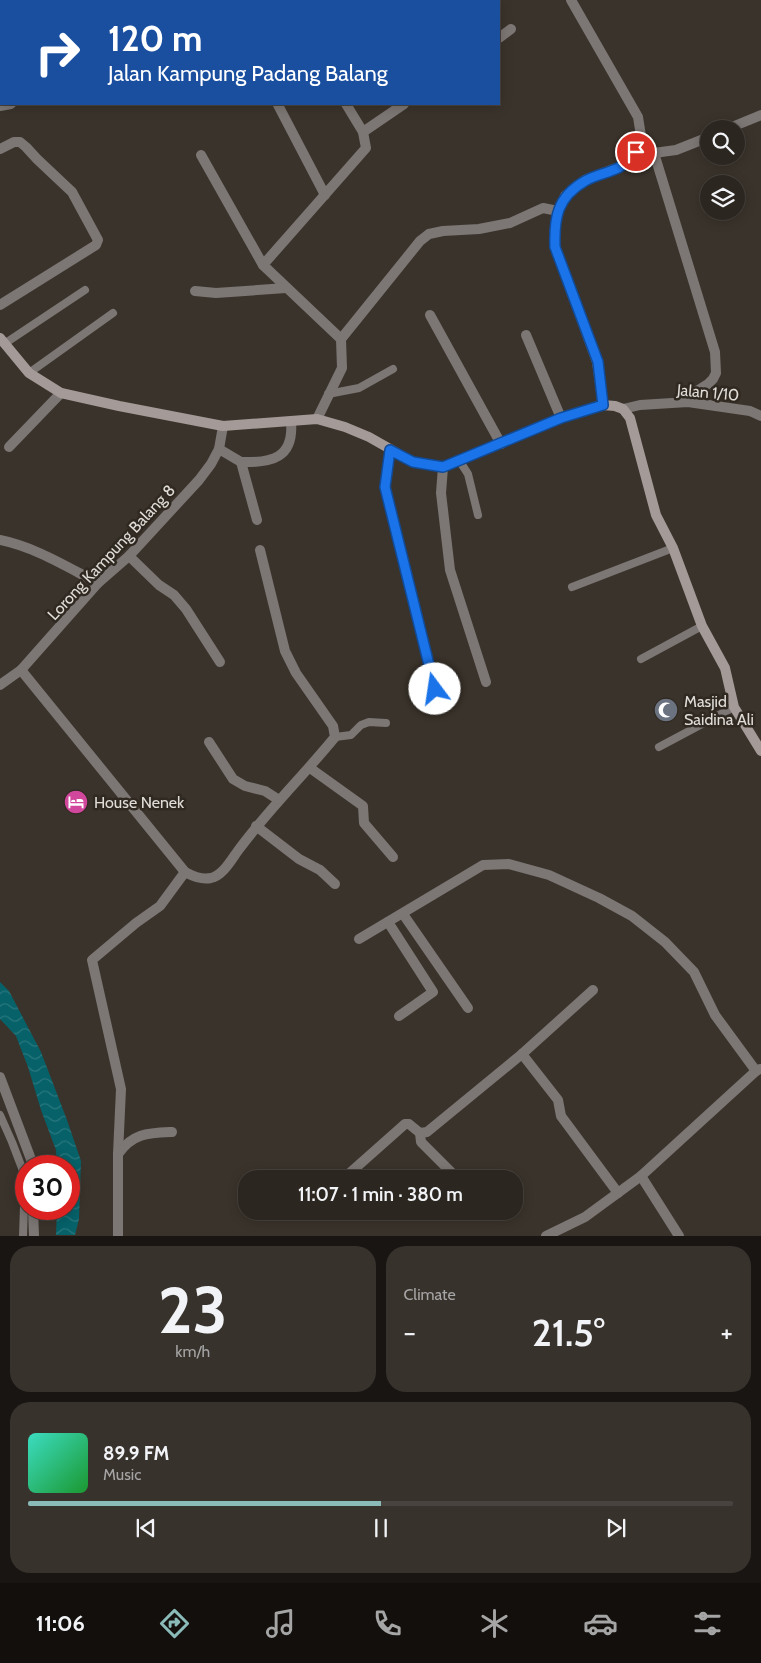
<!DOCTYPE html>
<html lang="en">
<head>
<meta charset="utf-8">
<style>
	body { margin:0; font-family:Cabin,sans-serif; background:#38322d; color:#f1f3f6; height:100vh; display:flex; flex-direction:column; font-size:19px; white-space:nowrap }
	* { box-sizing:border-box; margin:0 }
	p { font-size:16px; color:#a6a5a5 }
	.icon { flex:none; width:28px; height:28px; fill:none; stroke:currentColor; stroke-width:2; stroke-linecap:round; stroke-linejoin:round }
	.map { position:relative; height:1236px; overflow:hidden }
	.drawer { display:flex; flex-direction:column; gap:10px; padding:10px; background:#181512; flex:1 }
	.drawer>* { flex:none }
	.hud { position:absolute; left:0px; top:0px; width:500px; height:105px; box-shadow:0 2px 12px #0003,0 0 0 1px #48433e; background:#1a4fa0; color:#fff; overflow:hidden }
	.tools { position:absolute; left:700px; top:120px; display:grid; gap:10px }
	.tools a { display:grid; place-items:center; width:45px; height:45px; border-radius:50%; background:#2c2620; box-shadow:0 2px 12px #0003,0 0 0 1px #48433e; font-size:25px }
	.speed { position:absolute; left:15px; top:1155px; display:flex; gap:10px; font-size:25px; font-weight:700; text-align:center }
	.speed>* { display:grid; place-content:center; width:65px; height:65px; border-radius:50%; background:#2c2620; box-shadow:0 2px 12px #0003,0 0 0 1px #48433e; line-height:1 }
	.speed .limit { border:8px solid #d22; background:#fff; color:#111 }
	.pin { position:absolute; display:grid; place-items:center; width:42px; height:42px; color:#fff; margin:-21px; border:2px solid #fff; border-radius:50%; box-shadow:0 1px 5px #0007 }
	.me { position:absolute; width:55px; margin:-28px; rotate:346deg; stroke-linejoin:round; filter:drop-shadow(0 0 4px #0008) }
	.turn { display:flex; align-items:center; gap:18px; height:105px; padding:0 25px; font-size:22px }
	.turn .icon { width:65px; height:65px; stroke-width:2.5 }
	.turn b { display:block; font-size:35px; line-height:42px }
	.big { font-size:38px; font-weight:600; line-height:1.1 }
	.drawer .tile { flex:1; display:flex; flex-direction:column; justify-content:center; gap:8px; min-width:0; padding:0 18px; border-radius:20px; background:#38322d }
	.drawer .dial { align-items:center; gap:0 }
	.dial b { font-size:65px; line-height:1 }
	.song { display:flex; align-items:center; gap:15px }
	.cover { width:60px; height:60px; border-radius:8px; background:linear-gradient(135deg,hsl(170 70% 55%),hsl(130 70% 35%)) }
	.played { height:5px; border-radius:2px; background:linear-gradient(90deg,#8bbbb9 50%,#48433e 50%) }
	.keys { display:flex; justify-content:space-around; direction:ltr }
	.heat { display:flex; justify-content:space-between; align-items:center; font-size:28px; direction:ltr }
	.drawer .tiles { flex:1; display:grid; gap:10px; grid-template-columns:1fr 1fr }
	.tile:last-child { grid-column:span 2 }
	.trip { position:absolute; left:238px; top:1170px; width:285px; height:50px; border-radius:20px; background:#2c2620; box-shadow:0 2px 12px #0003,0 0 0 1px #48433e; font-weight:600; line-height:50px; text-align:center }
	.menu { display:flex; height:80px; justify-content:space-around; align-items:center; background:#120f0d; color:#a6a5a5 }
	.menu .icon { width:35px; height:35px }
	.menu .selected { color:#8bbbb9 }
	.menu b { font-size:22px; color:#f1f3f6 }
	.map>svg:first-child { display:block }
</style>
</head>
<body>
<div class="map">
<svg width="761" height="1236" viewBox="0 0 761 1236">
	<defs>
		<pattern id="water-waves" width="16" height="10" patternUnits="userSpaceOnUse" patternTransform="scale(1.25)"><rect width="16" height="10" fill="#066169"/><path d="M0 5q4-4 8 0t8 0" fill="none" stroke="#2a777e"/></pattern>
	</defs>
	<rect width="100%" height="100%" fill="#3a332b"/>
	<path fill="url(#water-waves)" d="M0,982L9,991L41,1052L67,1120L81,1161L79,1219L75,1235H56L57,1209H69V1166H57L56,1150L41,1110L28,1067L16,1036L0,1019Z"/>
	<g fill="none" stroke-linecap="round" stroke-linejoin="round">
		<g stroke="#7c7674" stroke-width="8">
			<path d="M4,344L85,290"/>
			<path d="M29,373L113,313"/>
			<path d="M328,394L359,388L393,369"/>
			<path d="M459,460L468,474L478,515"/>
			<path d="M572,587L673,548"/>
			<path d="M641,659L702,626"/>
			<path d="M335,737L351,735L361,725L369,722L386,723"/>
			<path d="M659,747L734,707"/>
			<path d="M0,1115L12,1142L25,1176L23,1236"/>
		</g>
		<g stroke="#7c7674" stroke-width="10">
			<path d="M71,0L72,1"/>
			<path d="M285,0L286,1"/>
			<path d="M571,0L638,117L641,136L636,152L619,167L585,180L565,196L558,211L555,230V247L597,362L603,405"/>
			<path d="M115,1L117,0"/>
			<path d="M499,38L511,29"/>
			<path d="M278,105L325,195"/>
			<path d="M0,106L11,104"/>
			<path d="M727,129L761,115"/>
			<path d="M363,132L404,104"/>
			<path d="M0,149L14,142H20L26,147L37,159L72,192L98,240L96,245L0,305"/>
			<path d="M636,152L654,153L676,150L709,137"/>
			<path d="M654,153L715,352L716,373L713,379L708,384L697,391L688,402"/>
			<path d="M201,155L263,265L341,339L342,368L317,419"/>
			<path d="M263,265L366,148L363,132L346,104"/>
			<path d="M195,291L216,293L286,288"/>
			<path d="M430,315L501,444"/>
			<path d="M526,335L561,418"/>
			<path d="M341,339L420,241L429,234L443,231L479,229L510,223L543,208L558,211"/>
			<path d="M623,409L640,405L688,402L750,411L761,416"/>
			<path d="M9,447L61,393"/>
			<path d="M219,449L241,462L257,520"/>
			<path d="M390,450L385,487L435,689"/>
			<path d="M241,462C272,463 294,458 291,422"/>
			<path d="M443,467L441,493L450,570L486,682"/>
			<path d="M0,540C35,547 67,567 98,583"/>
			<path d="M129,556L159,585L174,595L186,609L220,662"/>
			<path d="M21,670L185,872C193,876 201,880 211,878C224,875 232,858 240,848C269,809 304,775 335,737L333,726L296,673L285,651L260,550"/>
			<path d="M0,685L21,670L98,583L129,556L199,480L211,464L219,449L223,426"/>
			<path d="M209,742L233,779L245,786L265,791L279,800"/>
			<path d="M310,768L363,806L364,823L393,857"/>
			<path d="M256,826L299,859L320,870L335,884"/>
			<path d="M403,914L468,1008"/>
			<path d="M388,922L433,992L399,1016"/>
			<path d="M359,939L483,865L509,864L549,875L599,898L632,916L665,942L694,972L715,1015L756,1071"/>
			<path d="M522,1054L558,1100L561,1116L618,1193"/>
			<path d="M0,1077L32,1162V1166"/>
			<path d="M118,1154C133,1133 148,1133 172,1132"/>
			<path d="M641,1176L679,1236"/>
			<path d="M343,1179L405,1124H409L420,1133"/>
			<path d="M458,1179L421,1142L420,1133L427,1132L522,1054L593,990"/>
			<path d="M33,1209L34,1236"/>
			<path d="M118,1236V1154L121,1089L92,960L136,923L160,906L185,872"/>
			<path d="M546,1236L585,1217L641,1176L756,1071L760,1069"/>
		</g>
		<path stroke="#a49a98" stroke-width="10" d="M0,338L29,373L61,393L119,406L223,426L317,419L345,427L369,437L413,462L443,467L561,418L603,405L615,406L623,409L630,418L656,515L673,548L702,626L725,668L734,707L761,751"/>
	</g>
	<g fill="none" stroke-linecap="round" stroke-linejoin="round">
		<g stroke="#114b97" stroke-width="12">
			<path id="route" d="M435,689L385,487L390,450L413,462L443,467L561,418L603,405L598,362L555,247C554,218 557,197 585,181C595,175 608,173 618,168C625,164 630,157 636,152"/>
		</g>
		<use href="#route" stroke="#1a73e8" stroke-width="9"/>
	</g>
	<defs>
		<g id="mosque-disc" transform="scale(1.25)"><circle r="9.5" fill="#6b7280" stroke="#302921"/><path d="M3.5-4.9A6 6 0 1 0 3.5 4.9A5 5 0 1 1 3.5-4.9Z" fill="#fff"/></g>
		<g id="hotel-disc" transform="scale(1.25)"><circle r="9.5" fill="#d1479c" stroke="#302921"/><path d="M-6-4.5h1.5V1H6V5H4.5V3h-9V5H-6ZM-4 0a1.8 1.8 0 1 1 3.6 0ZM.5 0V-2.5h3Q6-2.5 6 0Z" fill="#fff"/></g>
	</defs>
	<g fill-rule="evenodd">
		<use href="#mosque-disc" x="666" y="710"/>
		<use href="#hotel-disc" x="76" y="802"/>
	</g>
	<g text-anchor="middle" stroke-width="5" stroke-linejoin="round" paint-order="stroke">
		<g font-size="16" fill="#e0dcd7" stroke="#302921">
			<text transform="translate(708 392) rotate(5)" y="6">Jalan 1/10</text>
			<text transform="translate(111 552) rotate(-47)" y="6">Lorong Kampung Balang 8</text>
		</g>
		<g font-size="16" fill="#e0dcd7" stroke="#302921" text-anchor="start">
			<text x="684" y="707">Masjid<tspan x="684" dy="18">Saidina Ali</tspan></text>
			<text x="94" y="808">House Nenek</text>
		</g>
	</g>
</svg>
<div class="tools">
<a><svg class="icon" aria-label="search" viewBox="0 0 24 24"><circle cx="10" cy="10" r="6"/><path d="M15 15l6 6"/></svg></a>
<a><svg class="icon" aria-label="layers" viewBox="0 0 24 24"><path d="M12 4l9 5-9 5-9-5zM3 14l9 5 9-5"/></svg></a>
</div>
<div class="speed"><div class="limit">30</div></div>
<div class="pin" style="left:636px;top:152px;background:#d93025"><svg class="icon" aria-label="arrive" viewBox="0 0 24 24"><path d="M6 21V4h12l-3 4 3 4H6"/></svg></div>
<svg class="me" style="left:435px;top:689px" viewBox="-20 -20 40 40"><circle r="19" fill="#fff"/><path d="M0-13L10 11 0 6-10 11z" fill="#1a73e8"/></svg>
<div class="trip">11:07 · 1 min · 380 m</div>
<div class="hud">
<div class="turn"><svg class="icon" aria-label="right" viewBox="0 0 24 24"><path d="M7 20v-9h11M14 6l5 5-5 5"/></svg><div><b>120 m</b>Jalan Kampung Padang Balang</div></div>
</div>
</div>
<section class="drawer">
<div class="tiles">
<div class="tile dial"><b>23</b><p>km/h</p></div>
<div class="tile"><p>Climate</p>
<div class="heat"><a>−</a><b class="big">21.5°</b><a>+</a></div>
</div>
<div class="tile">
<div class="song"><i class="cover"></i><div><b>89.9 FM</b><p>Music</p></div></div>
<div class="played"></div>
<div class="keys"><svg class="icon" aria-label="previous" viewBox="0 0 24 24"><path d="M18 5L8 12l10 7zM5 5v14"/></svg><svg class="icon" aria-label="pause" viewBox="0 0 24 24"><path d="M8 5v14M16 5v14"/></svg><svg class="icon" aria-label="next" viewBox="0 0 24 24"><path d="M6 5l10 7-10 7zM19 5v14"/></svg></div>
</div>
</div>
</section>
<nav class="menu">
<b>11:06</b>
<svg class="icon selected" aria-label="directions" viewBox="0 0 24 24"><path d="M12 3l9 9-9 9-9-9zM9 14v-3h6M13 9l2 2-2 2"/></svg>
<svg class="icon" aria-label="music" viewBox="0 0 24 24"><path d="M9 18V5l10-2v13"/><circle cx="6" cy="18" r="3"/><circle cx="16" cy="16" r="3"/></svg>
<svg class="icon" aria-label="phone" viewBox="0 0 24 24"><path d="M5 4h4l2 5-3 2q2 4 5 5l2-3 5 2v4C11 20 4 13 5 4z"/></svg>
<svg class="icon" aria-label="climate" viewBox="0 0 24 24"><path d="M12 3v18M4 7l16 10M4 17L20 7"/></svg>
<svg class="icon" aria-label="car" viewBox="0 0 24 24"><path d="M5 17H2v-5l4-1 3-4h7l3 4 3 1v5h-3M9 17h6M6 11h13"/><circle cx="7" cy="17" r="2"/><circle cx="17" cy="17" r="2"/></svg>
<svg class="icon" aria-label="filters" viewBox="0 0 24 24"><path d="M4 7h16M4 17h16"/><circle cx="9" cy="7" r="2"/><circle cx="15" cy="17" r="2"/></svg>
</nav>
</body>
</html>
